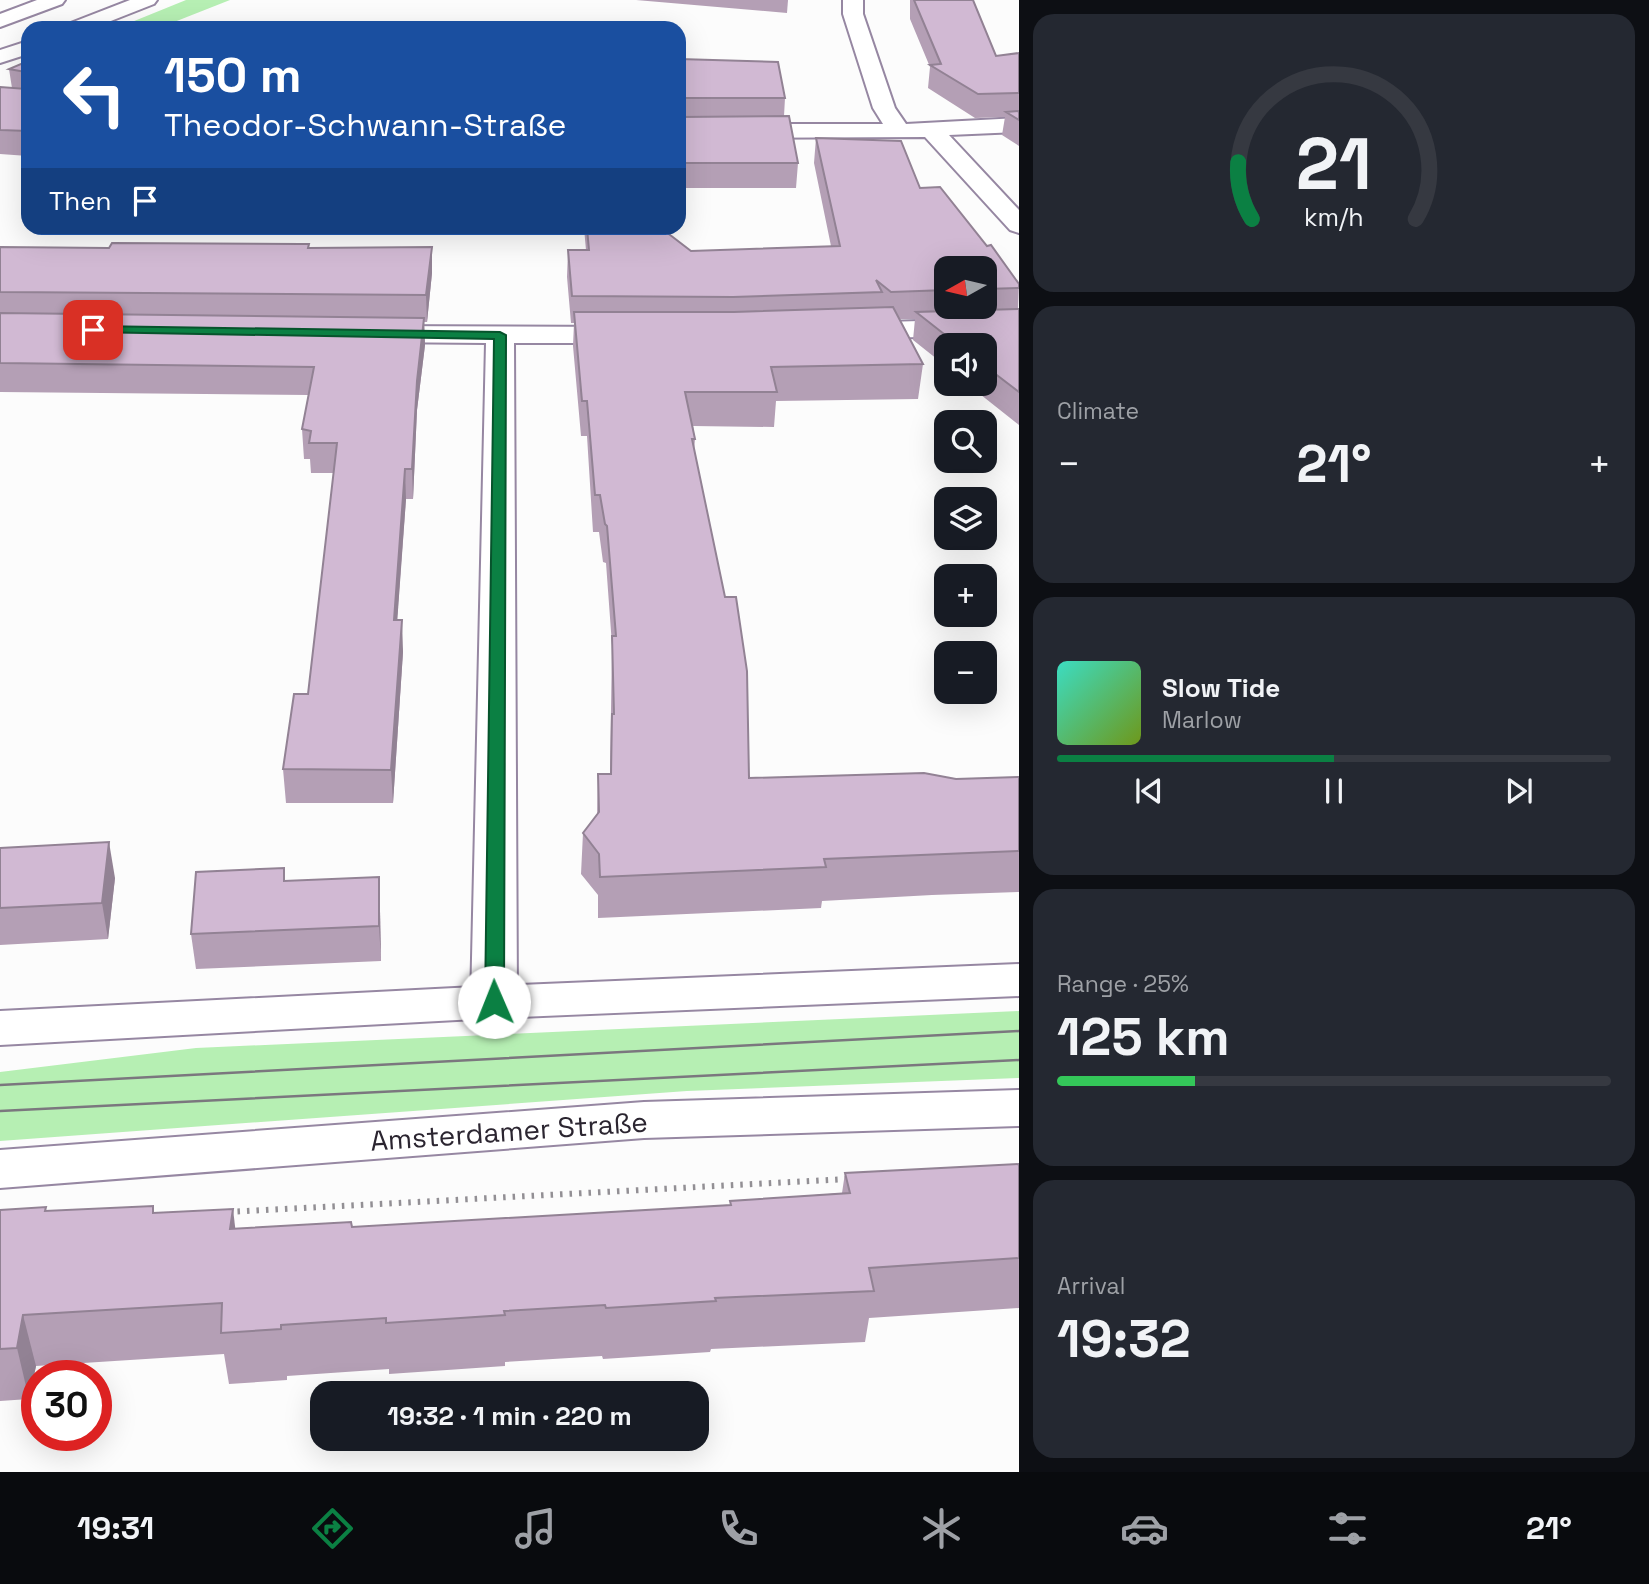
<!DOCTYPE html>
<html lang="en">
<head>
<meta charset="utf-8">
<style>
	body { margin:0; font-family:"Space Grotesk",sans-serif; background:#242831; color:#f1f3f6; height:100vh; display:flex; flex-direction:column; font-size:26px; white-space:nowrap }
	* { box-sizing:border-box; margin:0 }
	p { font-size:23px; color:#9ea1a6 }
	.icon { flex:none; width:38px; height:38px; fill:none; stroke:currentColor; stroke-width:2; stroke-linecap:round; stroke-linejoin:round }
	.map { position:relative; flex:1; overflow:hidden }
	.details { display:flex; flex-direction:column; gap:14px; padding:14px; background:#0d0f14; width:630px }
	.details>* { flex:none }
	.hud { position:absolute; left:21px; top:21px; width:665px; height:214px; border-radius:21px; box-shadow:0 7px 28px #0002; background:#1a4fa0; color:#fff; overflow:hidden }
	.needle { width:46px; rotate:262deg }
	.fabs { position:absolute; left:934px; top:256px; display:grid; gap:14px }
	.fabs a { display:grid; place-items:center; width:63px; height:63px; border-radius:14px; background:#171b24; box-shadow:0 7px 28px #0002; font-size:35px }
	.speed { position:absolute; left:21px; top:1360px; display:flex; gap:14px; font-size:35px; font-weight:700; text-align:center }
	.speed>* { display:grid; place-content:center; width:91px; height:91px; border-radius:50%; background:#171b24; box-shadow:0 7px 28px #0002; line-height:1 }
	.speed .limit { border:10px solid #d22; background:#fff; color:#111 }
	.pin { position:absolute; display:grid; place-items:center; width:60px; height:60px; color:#fff; margin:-30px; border-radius:14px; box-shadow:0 4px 10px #0006 }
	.me { position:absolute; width:77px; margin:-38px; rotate:359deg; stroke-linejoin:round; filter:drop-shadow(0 0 5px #0008) }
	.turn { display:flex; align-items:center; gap:24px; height:147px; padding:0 28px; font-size:32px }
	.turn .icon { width:91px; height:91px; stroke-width:2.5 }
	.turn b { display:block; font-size:49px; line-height:60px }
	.then { display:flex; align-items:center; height:66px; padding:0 28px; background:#0003; gap:14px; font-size:26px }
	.big { font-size:52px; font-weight:600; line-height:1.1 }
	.details .widget { flex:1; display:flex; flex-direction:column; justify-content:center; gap:10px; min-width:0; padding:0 24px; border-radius:21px; background:#242831 }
	.details .dial { align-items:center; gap:0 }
	.dial svg { height:182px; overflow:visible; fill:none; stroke:#363941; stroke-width:7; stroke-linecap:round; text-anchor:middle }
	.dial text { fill:#f1f3f6; stroke:none }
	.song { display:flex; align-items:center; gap:21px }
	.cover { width:84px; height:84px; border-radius:10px; background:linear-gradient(135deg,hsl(170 70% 55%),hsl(80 70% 35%)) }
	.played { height:7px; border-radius:4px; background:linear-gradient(90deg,#0b8043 50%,#363941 50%) }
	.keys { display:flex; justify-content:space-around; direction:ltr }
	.heat { display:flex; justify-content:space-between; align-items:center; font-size:38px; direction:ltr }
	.charge { height:10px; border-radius:5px; background:linear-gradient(90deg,#34c759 25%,#363941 0) }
	.trip { position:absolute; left:310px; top:1381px; width:399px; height:70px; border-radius:21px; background:#171b24; box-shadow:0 7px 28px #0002; font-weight:600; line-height:70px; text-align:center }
	.tabs { display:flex; height:112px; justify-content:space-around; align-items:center; background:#090b0e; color:#9ea1a6 }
	.tabs .icon { width:49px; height:49px }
	.tabs .current { color:#0b8043 }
	.tabs b { font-size:32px; color:#f1f3f6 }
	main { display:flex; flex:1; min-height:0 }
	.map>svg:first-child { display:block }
</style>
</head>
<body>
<main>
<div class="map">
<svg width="1019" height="1472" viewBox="0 0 1019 1472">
	<rect width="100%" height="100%" fill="#fcfcfc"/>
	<g fill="#b6efb3">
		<path d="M186,0H230L159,28H117Z"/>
		<path d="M1019,1011V1078L687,1091L0,1141V1072L196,1048Z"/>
	</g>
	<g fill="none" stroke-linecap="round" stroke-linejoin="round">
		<g stroke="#9687a2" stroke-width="4">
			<g id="minor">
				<path d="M37,0H65L62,4L0,27V14Z"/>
				<path d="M843,0H863V14L895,108L906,124L1019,118V132L949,135L1019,210V233L1010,230L925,137L679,138V124H883L873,108L843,14Z"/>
				<path d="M1019,318V334L853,339L843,337L839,331L843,325L853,323Z"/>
				<path d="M374,326L625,327L635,329L639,335L635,341L625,343H514L517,1002L510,1013L494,1018L478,1013L471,1002L486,343L374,342L364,340L360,334L364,328Z"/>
			</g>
		</g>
		<g stroke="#9687a2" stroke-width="4">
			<g id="tertiary">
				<path d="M130,0H157L154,4L93,28H65L68,24Z"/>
				<path d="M28,41V54L0,63V50Z"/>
			</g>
		</g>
		<g stroke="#9687a2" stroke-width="4">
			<g id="primary">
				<path d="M1019,964V996L494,1018L0,1045V1011L494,986Z"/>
				<path d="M1019,1090V1126L644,1138L0,1188V1150L644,1102Z"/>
			</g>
		</g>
		<path stroke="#928f94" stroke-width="6" stroke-dasharray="2.5 7" stroke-linecap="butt" d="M228,1212L848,1179"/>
		<use href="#minor" fill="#fff" fill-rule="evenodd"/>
		<use href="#tertiary" fill="#fff" fill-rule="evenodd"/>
		<use href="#primary" fill="#fff" fill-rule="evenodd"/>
		<g stroke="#7b777e" stroke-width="2.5">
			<path d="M0,1085L1019,1031"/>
			<path d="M0,1111L1019,1060"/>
		</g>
	</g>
	<g fill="#b49fb5" fill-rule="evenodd">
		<path d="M636,0H788L787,13Z"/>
		<path d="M910,0H973L996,56L1019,53V146L1002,135L1005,117L975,118L928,88L930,67L910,19Z"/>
		<path d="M679,59L785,98L784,116L798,163L796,188H679Z"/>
		<path d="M28,61V156L0,154V87L12,88L9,69Z"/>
		<path d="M816,138L920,188L1019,284L1018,309H1019V425L966,383H985V345H947V367L913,340L915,319H899L923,364L918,399L776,401L774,427L693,426L695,439L694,451L749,778L956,779L1019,777V892L932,895L822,901L821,908L598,918V895L581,874L583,833L597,815L598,774H610L612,645L606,563L603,562L599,532H593L587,436H581L573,346L574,323H571L567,277L568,250H586L584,228H661L691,251L831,246L814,163ZM947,268H985V306H947Z"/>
		<path d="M309,244V248L432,273L427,322H424L425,345L417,410L413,499H406L397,620L403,652L393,803H286L283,769L308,694L334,473H311L310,459H304L302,429L309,395L0,392V247L109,248Z"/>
		<path d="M0,848L115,878L108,939L0,945Z"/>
		<path d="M379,877L380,911L381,961L196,969L191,934L286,881Z"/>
		<path d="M1019,1164V1308L869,1318L865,1342L711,1349L710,1352L603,1359L602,1356L505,1362V1366L389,1374V1369L287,1376V1380L229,1384L224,1354L36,1366L29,1399L0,1401V1210L46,1211L153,1206L154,1213L235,1228L352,1227L730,1205V1201L842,1193L845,1173Z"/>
	</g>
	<g fill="#928294">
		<path d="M432,247V273L427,322L426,295Z"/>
		<path d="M424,318L425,345L417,410L413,499L412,469L417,381Z"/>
		<path d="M405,469L406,499L395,652L394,620Z"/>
		<path d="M402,620L403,652L393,803L391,770Z"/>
		<path d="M109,842L115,878L108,939L102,903Z"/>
		<path d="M379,877L380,911L381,961L379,926Z"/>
		<path d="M233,1209L239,1260L230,1229Z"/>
		<path d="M23,1315L36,1366L29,1399L17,1348Z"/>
	</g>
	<g fill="#d1b9d3" stroke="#928294" stroke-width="2">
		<path d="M914,0H973L996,56L1019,53V93L978,94L930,65L941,64Z"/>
		<path d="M679,59L778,62L785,98H680L679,99Z"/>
		<path d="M28,61V131L0,130V87L26,89V72L9,69Z"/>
		<path d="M1019,111V120L1006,112Z"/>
		<path d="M679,116L680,117L789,116L798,163H679Z"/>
		<path d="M816,138L901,141L920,188L940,187L987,246L991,245L1019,284V288L985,289V268H947V290L891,292L876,280L882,292L733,297L572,296L568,250H589L587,228H661L691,251L840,246Z"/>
		<path d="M112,243L301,244H309L308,248L432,247L426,295L0,292V247L109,248Z"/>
		<path d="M893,307L923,364L771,367L777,392H685L695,439H692L725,597H736L747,671L749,778L924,773L956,779L1019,777V851L824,859L826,867L600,877L599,854L583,833L599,812L598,774H611L612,714H614L612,636H616L607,526L605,524L600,495H595L587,401H582L574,312H734Z"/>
		<path d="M1019,309V392L985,366V345H958L916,312Z"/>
		<path d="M0,313L424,318L417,381L412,469H405L394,620H402L391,770L283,769L294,694H308L337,443H309L311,431L302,429L314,367L0,363Z"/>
		<path d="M109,842L102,903L0,908V848Z"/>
		<path d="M284,868V881L379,877V926L191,934L196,872Z"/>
		<path d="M1019,1164V1258L869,1268L874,1291L715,1298L716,1301L606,1308L605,1305L504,1311L505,1315L386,1323V1318L281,1325V1329L221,1333L222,1303L23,1315L17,1348L0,1349V1210L46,1207L45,1211L153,1206V1213L233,1209L230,1229L351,1222L352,1227L731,1205L730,1201L850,1193L845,1173Z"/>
	</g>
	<path fill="#0b8043" stroke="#07532c" stroke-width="2" d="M93,326L500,332L506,335L504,1002L501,1006H488L485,1002L494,339L89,332L87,330Z"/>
	<g text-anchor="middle" stroke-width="7" stroke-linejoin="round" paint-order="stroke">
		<g font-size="28" fill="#2b2530" stroke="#fff">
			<text transform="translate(509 1131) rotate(-4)" y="10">Amsterdamer Straße</text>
		</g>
	</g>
</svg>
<div class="fabs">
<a><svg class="needle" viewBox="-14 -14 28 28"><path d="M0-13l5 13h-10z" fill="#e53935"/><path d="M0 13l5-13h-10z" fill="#9ea1a6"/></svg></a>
<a><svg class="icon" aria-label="sound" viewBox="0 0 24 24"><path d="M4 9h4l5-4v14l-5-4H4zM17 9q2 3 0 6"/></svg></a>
<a><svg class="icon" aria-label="search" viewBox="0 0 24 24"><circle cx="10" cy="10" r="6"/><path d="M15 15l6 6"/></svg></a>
<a><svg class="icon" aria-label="layers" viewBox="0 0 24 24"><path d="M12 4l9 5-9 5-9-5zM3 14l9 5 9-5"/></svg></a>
<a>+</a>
<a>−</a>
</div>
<div class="speed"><div class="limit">30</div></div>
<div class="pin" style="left:93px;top:330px;background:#d93025"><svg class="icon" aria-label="arrive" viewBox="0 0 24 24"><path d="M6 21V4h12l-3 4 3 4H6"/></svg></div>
<svg class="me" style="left:494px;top:1002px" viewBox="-20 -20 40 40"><circle r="19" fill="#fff"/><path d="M0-13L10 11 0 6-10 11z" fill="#0b8043"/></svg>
<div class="trip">19:32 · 1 min · 220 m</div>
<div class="hud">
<div class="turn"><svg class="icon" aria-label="left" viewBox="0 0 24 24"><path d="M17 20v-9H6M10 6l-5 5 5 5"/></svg><div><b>150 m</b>Theodor-Schwann-Straße</div></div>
<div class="then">Then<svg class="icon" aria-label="arrive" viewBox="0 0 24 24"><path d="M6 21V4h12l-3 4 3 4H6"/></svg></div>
</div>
</div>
<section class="details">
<div class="widget dial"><svg viewBox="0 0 100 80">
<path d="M14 69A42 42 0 1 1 86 69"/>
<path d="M14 69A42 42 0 0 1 8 44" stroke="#0b8043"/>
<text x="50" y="56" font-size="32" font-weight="700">21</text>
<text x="50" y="72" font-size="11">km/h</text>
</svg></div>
<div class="widget"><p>Climate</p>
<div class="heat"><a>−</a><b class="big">21°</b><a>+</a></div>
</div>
<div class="widget">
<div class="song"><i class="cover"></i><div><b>Slow Tide</b><p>Marlow</p></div></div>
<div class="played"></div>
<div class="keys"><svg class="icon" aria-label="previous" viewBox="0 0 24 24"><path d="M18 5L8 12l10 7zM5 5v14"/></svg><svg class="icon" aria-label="pause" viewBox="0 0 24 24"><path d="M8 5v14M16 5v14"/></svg><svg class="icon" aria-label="next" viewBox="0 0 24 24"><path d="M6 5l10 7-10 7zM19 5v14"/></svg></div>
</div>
<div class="widget"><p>Range · 25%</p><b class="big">125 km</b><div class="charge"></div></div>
<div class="widget"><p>Arrival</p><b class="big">19:32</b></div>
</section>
</main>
<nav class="tabs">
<b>19:31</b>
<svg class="icon current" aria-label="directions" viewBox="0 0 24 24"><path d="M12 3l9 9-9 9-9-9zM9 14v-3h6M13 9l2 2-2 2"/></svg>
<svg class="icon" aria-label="music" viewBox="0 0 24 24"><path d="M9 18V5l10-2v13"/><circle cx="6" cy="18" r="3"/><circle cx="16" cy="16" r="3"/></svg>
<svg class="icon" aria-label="phone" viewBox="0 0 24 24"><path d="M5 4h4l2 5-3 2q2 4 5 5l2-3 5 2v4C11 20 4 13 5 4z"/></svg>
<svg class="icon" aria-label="climate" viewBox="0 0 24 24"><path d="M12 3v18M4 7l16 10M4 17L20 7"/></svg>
<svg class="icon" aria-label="car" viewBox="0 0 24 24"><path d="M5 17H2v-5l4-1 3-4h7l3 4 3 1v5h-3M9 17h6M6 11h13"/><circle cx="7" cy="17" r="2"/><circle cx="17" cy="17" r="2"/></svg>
<svg class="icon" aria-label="filters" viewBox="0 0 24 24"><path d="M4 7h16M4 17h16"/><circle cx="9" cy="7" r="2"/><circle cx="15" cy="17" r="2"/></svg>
<b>21°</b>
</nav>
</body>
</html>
